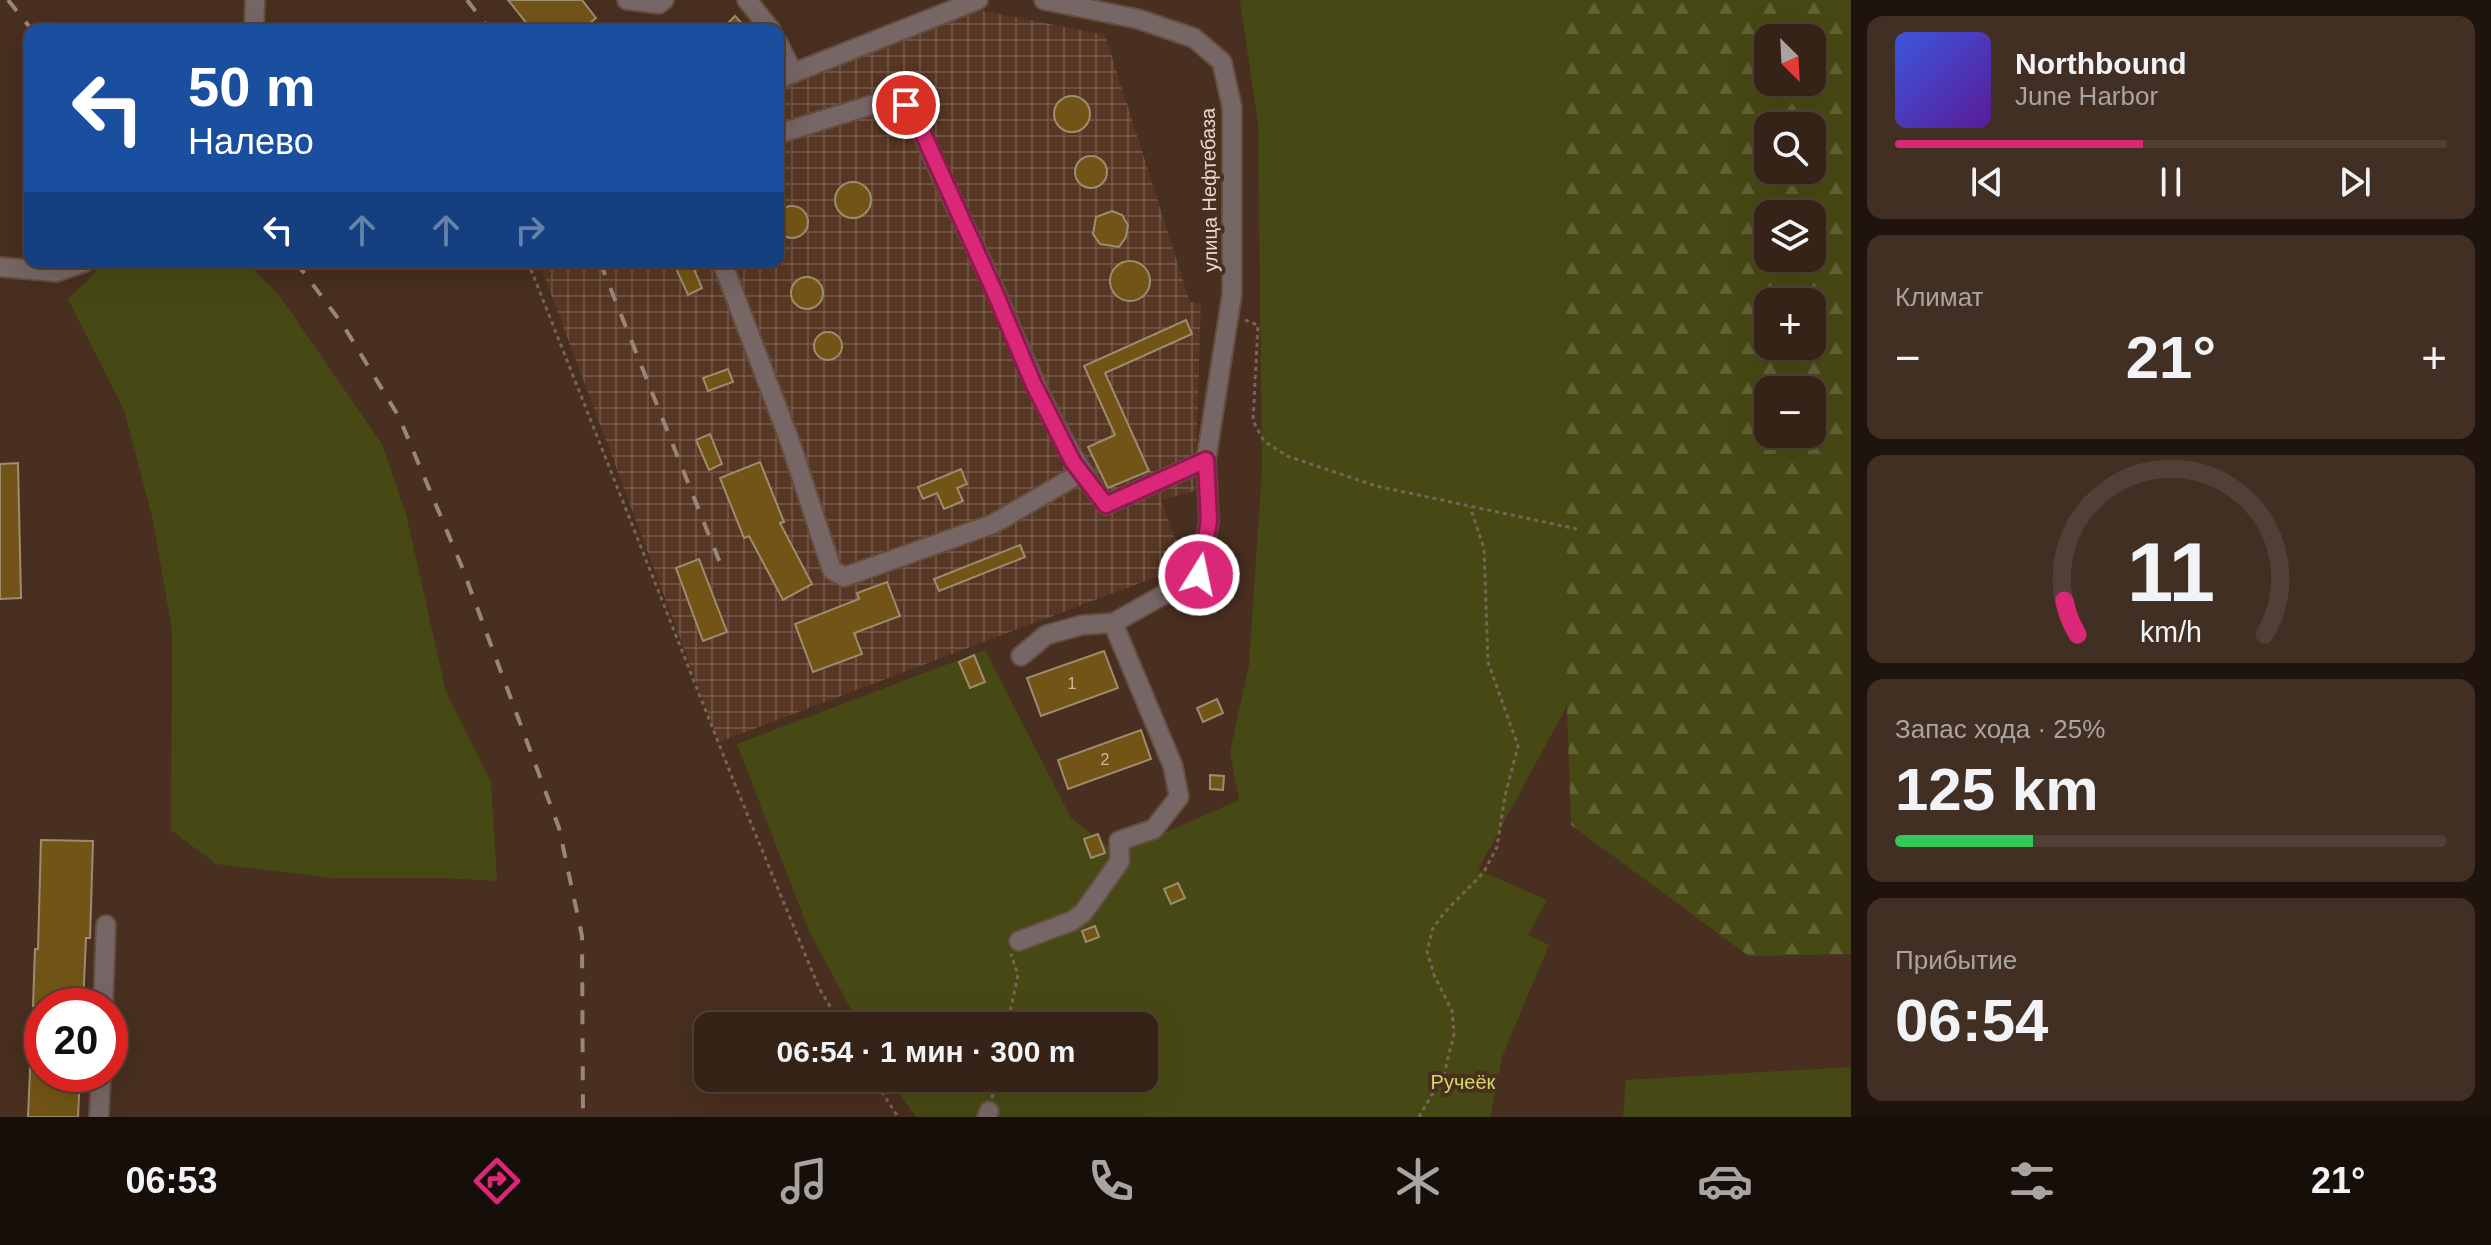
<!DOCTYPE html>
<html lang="ru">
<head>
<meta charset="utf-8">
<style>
	body { margin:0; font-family:Arial,sans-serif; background:#412f24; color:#f1f3f6; height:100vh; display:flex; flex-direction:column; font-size:30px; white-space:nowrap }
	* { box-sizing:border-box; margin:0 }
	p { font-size:26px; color:#aaa4a1 }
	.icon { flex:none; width:44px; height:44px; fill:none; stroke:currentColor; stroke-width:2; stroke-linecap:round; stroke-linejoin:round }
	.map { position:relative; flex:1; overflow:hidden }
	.drawer { display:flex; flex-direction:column; gap:16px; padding:16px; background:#1e130d; width:640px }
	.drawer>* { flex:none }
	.banner { position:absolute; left:24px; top:24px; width:760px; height:244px; border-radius:16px; box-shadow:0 8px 32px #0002,0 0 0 2px #504036; background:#1a4fa0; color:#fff; overflow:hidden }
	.needle { width:52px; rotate:156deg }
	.controls { position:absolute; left:1754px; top:24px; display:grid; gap:16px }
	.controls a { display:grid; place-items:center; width:72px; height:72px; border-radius:16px; background:#362317; box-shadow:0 8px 32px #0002,0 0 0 2px #504036; font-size:40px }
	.speed { position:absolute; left:24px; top:988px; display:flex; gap:16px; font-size:40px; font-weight:700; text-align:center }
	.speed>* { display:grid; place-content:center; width:104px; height:104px; border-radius:50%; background:#362317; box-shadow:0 8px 32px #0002,0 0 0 2px #504036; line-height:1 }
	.speed .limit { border:12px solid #d22; background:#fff; color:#111 }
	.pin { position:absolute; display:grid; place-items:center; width:68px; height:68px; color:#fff; margin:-34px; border:4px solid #fff; border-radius:50%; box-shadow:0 2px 8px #0007 }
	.me { position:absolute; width:88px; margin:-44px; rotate:10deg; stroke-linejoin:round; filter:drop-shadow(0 0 6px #0008) }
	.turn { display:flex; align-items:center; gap:28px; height:168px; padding:0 32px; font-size:36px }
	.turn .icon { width:104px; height:104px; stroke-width:2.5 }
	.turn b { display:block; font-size:56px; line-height:68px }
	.lanes { display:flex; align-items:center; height:76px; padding:0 32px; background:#0003; justify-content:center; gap:40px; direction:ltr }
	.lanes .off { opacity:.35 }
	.big { font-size:60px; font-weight:800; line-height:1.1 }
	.drawer .card { flex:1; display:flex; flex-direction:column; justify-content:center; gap:12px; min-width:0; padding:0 28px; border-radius:16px; background:#412f24 }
	.drawer .dial { align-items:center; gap:0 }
	.dial svg { height:208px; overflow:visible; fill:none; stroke:#504036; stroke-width:7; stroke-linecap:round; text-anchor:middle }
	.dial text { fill:#f1f3f6; stroke:none }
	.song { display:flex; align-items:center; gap:24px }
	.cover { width:96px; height:96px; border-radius:12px; background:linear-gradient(135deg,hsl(230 70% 55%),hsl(270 70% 35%)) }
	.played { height:8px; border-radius:4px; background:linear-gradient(90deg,#db2777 45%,#504036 45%) }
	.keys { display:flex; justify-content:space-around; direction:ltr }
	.heat { display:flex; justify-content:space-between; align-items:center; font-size:44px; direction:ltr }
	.charge { height:12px; border-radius:6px; background:linear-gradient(90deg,#34c759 25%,#504036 0) }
	.trip { position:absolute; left:694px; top:1012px; width:464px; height:80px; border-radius:16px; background:#362317; box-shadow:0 8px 32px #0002,0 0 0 2px #504036; font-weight:800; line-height:80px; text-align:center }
	.menu { display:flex; height:128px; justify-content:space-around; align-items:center; background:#160e09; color:#aaa4a1 }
	.menu .icon { width:56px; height:56px }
	.menu .current { color:#db2777 }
	.menu b { font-size:36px; color:#f1f3f6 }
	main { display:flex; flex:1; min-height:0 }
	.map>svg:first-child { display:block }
</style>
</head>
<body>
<main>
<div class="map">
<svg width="1851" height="1117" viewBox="0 0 1851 1117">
	<defs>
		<pattern id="industrial-grid" width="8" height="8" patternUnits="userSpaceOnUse" patternTransform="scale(2)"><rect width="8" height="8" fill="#573723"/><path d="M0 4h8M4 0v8" fill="none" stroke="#6f5342"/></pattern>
		<pattern id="forest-firs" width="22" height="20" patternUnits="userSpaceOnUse" patternTransform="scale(2)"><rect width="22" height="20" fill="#474914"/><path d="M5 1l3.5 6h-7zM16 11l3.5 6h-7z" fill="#626335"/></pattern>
	</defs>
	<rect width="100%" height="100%" fill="#482f1f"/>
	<path fill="url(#industrial-grid)" d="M969,8L1105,35L1190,302L1201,303L1195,491L1161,500L1185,566L719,742L539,262H778V84Z"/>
	<path fill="url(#forest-firs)" fill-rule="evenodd" d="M1557,0H1851V954L1749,956L1571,825L1567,706L1565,24ZM1768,38H1812V82H1768ZM1768,126H1812V170H1768ZM1768,214H1812V258H1768ZM1768,302H1812V346H1768ZM1768,390H1812V434H1768Z"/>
	<g fill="#474914">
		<path d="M1240,0H1557L1565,24L1567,706L1478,870L1547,900L1528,935L1549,945L1502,1057L1490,1117H916L888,1078H1144V1026H860L809,931L737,744L985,650L1071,818L1117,854L1239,800L1230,752L1249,665L1262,469L1258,123Z"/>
		<path d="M106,262H246L279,295L382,444L406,514L446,692L491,782L497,881L445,878H332L216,864L171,830L172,631L153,520L124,410L68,299Z"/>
		<path d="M1851,1067V1117H1623L1626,1080Z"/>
	</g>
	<g fill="#725516" stroke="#9d8d70" stroke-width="2">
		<path d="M508,0H582L596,18L581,30H532Z"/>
		<path d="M735,16L748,30H721Z"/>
		<circle cx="1072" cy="114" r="18"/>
		<circle cx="1091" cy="172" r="16"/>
		<circle cx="853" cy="200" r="18"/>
		<circle cx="792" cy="222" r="16"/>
		<path d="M1112,211L1122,215L1128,225L1126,237L1119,247L1100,244L1093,234L1096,217Z"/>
		<circle cx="1130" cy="281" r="20"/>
		<path d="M685,262H691L702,288L688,295L675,266Z"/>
		<circle cx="807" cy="293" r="16"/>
		<path d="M1186,320L1192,334L1105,373L1149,471L1108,488L1088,447L1115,435L1084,366Z"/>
		<circle cx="828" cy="346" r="14"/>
		<path d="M728,369L733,382L708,391L703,378Z"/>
		<path d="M710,434L722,464L709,470L696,440Z"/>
		<path d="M760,462L784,522L780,523L812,584L783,600L749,536L744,538L720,478Z"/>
		<path d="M18,463L21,598L0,599V464Z"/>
		<path d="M961,469L967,484L957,488L963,501L944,509L937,493L923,499L918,487Z"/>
		<path d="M1020,545L1025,557L939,591L934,579Z"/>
		<path d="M699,559L727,632L703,641L676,568Z"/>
		<path d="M887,582L900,616L854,633L862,654L813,672L795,624L859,599L857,593Z"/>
		<path d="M1104,651L1118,688L1041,716L1027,678Z"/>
		<path d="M974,655L985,682L970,688L959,662Z"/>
		<path d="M1217,699L1223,713L1203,722L1197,708Z"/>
		<path d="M1141,730L1151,759L1068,789L1058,760Z"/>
		<path d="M1210,775L1224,776L1223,790L1210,789Z"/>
		<path d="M1098,834L1105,853L1091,858L1084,839Z"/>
		<path d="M41,840L93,841L90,938H86L83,1006H33L35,949H38Z"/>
		<path d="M1178,883L1185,898L1171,904L1164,889Z"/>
		<path d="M1095,926L1099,937L1086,942L1082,931Z"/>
		<path d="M32,1023L42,1024V1074H80L78,1117H28Z"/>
	</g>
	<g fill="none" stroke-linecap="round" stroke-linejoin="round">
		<g stroke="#654e3f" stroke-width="22">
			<g id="minor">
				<path d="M627,0L659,4L664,0"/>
				<path d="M747,0L771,30"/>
				<path d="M254,30L255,0"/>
				<path d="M778,43L793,73"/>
				<path d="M778,79L978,0"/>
				<path d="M778,134L884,101L906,105L916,118C940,178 971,236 997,295C1030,371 1055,438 1106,505L1206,460"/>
				<path d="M722,262L789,439L832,570L844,577L993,524L1081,473"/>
				<path d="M0,267L56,272L85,262"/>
				<path d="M1021,656L1046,635L1082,625L1113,623"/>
				<path d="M1019,941L1072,921L1083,913L1120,861L1119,841L1154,829L1179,797L1173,766L1113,623L1199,575L1209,521L1206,460L1232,294V107L1222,62L1194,38L1138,19L1044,0"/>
				<path d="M103,1006L106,925"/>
				<path d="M99,1117L101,1074"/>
				<path d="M987,1117L989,1111"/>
			</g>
		</g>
		<g stroke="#7a6456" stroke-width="3" stroke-dasharray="4 4" stroke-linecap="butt">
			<path d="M528,262L734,782L819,988L842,1026"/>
			<path d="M1245,320L1258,325L1253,421L1264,441L1287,456L1376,486L1577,529"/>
			<path d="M1007,1026L1018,975L1011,954"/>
			<path d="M873,1078L898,1117"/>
			<path d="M992,1098L996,1078"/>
			<path d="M1419,1117L1444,1074L1454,1034L1452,1011L1434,975L1427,951L1433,928L1444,913L1484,872L1497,847L1505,796L1518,746L1488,662L1484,548L1470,507"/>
		</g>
		<use href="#minor" stroke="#766665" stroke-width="18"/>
		<g stroke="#9a8679" stroke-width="4" stroke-dasharray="14 14" stroke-linecap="butt">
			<path d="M8,0L32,30"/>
			<path d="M467,0L490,30"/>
			<path d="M296,262L343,325L399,417L462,567L559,828L582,936L583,1117"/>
			<path d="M600,262L724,573"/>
		</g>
	</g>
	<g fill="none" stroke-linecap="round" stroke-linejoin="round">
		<g stroke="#8e194d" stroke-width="20">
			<path id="route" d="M906,105L916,118L996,295L1033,383L1073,462L1106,505L1206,460L1209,521L1199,575"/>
		</g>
		<use href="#route" stroke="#db2777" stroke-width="14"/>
	</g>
	<g text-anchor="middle" stroke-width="8" stroke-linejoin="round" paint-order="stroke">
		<g font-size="16" fill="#cdb9a2">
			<text x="1072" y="689">1</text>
			<text x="1105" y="765">2</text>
		</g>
		<g font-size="20" fill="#ebdad1" stroke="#482f1f">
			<text transform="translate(1209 190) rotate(-91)" y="7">улица Нефтебаза</text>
		</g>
		<g font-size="20" fill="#d5d967" stroke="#482f1f">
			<text x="1463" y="1089">Ручеёк</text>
		</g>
	</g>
</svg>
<div class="controls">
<a><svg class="needle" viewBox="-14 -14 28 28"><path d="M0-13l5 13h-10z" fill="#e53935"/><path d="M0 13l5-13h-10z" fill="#aaa4a1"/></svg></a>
<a><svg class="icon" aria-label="search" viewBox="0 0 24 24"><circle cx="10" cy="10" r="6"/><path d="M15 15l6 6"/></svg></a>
<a><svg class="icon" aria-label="layers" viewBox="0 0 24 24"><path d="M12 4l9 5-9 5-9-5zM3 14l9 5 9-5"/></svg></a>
<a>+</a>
<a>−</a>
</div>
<div class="speed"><div class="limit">20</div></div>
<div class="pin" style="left:906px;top:105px;background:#d93025"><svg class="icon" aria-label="arrive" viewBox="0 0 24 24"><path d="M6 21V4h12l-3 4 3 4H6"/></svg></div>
<svg class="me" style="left:1199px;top:575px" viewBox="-20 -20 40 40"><circle r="17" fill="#db2777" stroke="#fff" stroke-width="3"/><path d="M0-11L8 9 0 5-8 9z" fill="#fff"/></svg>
<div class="trip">06:54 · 1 мин · 300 m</div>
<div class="banner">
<div class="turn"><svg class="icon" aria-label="left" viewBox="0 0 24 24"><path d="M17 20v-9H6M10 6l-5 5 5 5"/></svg><div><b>50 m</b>Налево</div></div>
<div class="lanes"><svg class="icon" aria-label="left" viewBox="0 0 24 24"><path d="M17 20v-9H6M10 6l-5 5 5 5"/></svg><svg class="icon off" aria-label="ahead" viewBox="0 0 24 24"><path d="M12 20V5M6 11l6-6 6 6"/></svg><svg class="icon off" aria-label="ahead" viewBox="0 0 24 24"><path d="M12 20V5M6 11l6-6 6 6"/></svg><svg class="icon off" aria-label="right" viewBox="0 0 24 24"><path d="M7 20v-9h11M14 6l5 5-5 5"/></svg></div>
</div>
</div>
<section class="drawer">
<div class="card">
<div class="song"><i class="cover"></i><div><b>Northbound</b><p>June Harbor</p></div></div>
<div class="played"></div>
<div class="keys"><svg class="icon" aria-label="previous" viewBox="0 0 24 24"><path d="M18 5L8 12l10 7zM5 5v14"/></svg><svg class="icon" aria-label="pause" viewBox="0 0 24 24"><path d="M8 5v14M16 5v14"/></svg><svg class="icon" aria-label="next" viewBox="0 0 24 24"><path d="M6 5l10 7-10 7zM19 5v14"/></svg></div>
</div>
<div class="card"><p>Климат</p>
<div class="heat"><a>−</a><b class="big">21°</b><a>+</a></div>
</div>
<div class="card dial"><svg viewBox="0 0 100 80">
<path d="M14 69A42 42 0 1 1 86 69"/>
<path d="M14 69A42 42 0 0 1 9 56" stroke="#db2777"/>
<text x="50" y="56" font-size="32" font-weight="700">11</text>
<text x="50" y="72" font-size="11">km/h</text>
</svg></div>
<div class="card"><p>Запас хода · 25%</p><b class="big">125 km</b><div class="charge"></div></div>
<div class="card"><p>Прибытие</p><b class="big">06:54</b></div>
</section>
</main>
<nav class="menu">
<b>06:53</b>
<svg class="icon current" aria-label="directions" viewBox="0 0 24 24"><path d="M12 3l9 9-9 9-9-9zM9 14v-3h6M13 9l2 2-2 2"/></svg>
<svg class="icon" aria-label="music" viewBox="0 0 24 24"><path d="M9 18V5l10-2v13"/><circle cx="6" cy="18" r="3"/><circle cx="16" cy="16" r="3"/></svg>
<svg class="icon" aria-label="phone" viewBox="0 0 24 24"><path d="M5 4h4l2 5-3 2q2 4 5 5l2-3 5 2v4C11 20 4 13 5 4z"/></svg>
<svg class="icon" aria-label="climate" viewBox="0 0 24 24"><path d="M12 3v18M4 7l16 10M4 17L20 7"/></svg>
<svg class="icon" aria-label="car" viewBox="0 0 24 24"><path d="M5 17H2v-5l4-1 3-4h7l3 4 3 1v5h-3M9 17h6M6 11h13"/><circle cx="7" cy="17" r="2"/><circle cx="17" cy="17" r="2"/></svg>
<svg class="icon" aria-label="filters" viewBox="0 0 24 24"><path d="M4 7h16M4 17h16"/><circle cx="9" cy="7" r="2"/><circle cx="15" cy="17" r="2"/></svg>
<b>21°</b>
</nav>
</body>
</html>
